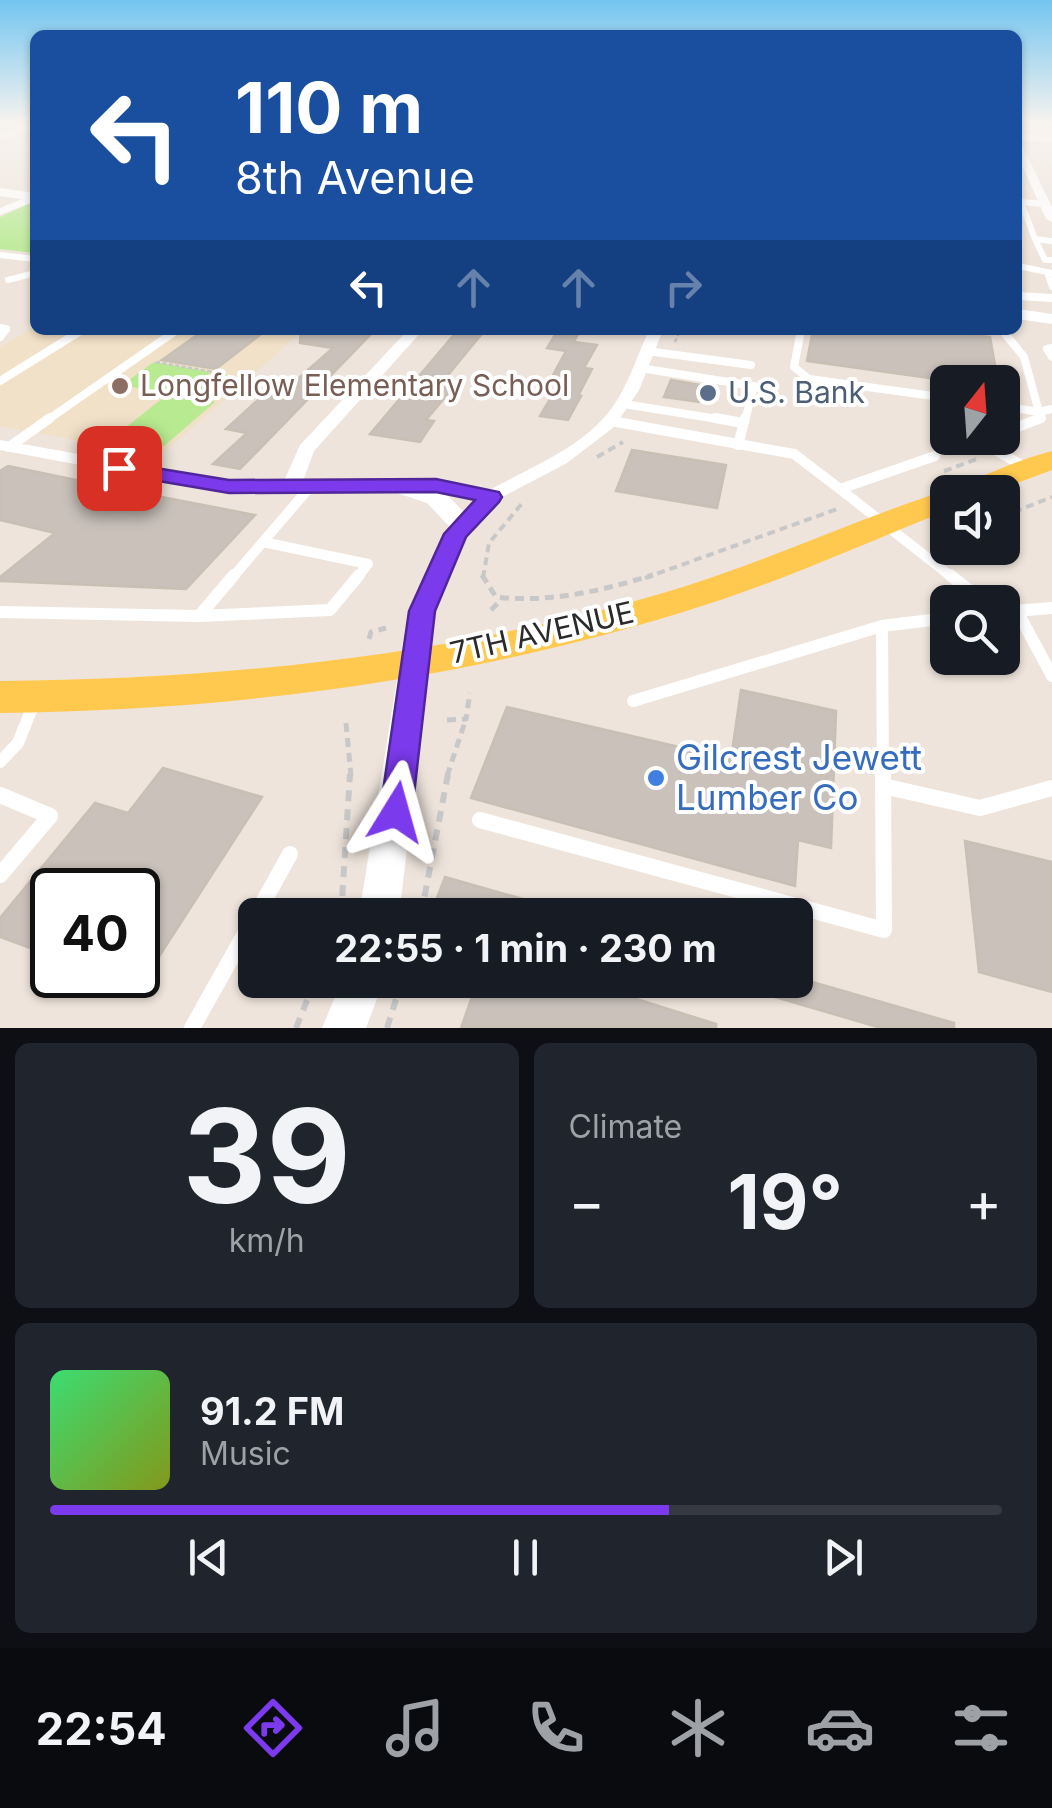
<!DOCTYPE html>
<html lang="en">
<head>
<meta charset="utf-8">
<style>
	body { margin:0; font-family:Inter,sans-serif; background:#20242c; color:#f1f3f6; height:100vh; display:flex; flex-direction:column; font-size:38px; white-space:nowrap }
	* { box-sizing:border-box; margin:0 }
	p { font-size:32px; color:#9ea1a6 }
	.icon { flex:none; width:55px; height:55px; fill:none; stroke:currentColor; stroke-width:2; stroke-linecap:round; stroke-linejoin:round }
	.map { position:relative; height:1028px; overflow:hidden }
	.drawer { display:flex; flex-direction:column; gap:15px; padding:15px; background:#0d0f14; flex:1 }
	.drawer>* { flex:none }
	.banner { position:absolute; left:30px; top:30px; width:992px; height:305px; border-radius:15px; box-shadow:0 2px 8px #0004; background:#1a4fa0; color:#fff; overflow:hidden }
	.needle { width:65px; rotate:17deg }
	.tools { position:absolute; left:930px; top:365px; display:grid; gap:20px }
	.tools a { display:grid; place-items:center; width:90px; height:90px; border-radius:15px; background:#171b24; box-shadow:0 2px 8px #0004; font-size:50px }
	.speed { position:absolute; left:30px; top:868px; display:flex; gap:20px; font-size:50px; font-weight:700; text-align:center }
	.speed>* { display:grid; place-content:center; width:130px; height:130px; border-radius:50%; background:#171b24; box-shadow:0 2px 8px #0004; line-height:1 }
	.speed .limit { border:5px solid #111; border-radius:15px; background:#fff; color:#111 }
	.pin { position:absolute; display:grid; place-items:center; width:85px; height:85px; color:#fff; margin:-42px; border-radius:20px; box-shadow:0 5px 15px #0006 }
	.me { position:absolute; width:110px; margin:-55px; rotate:8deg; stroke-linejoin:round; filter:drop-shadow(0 0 8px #0008) }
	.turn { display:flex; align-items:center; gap:35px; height:210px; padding:0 40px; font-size:45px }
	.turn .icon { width:130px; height:130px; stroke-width:2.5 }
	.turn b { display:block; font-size:70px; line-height:85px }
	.lanes { display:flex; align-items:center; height:95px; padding:0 40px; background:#0003; justify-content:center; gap:50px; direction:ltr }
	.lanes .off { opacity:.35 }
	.big { font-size:75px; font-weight:700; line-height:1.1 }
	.drawer .tile { flex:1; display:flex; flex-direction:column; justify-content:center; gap:15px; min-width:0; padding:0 35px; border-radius:15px; background:#20242c }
	.drawer .dial { align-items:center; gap:0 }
	.dial b { font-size:130px; line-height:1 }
	.song { display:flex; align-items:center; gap:30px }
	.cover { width:120px; height:120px; border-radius:15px; background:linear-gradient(135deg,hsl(140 70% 55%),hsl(70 70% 35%)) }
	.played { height:10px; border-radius:5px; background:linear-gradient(90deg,#7c3aed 65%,#363941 65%) }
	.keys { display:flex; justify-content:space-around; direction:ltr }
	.heat { display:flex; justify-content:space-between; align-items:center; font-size:55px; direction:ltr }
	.drawer .tiles { flex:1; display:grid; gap:15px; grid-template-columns:1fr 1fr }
	.tile:last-child { grid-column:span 2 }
	.trip { position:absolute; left:238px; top:898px; width:575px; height:100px; border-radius:15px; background:#171b24; box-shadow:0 2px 8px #0004; font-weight:700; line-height:100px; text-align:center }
	.tabs { display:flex; height:160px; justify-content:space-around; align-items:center; background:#090b0e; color:#9ea1a6 }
	.tabs .icon { width:70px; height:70px }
	.tabs .active { color:#7c3aed }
	.tabs b { font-size:45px; color:#f1f3f6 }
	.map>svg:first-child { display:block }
</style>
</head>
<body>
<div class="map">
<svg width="1052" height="1028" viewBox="0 0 1052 1028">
	<rect width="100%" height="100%" fill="#eee4db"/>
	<path fill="#f1e1c8" d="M35,327V330H304L160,456L0,426V347Z"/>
	<g fill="#b7ea91">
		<path d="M31,203L35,204V253L0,249V217Z"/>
		<path d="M154,362L211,372L182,396L216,373L236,377L207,399L215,402L164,446L115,436L168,394L122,385Z"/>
	</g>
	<g fill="#c9c1ba" stroke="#c9c0b4" stroke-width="2.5">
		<path d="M204,330H266L216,369L162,360Z"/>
		<path d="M301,330L349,333L375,330L240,469L213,464L247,433L226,429L269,390L283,392L333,348L300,343Z"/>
		<path d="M458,330H485L443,381L457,383L426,420L434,421L420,442L370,434Z"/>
		<path d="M558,330H580L574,342L597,345L584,368L592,369L578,396H581L568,420L540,416L556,389L560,378L552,377L566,351L547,348Z"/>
		<path d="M813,330H936L990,337L998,382H958L807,361Z"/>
		<path d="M671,380L706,386L699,402L664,397Z"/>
		<path d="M632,450L726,465L717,508L616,491Z"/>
		<path d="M8,466L110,487L255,515L186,589L0,581V577L55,533L0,520V471Z"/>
		<path d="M741,690L836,711L831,848L798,840L795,886L471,798L507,707L731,759Z"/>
		<path d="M163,768L262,797L138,989V890H52V956L0,937V918L95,803L128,813Z"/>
		<path d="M965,841L1052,862V992L979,972Z"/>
		<path d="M445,877L561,910L560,915H496L437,898Z"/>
		<path d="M795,977L954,1023V1028H881L734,985L735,980Z"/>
		<path d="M478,980H576L716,1024V1028H461Z"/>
	</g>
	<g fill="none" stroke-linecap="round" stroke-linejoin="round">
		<g stroke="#c8c8c8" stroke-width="2.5" stroke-dasharray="4 2.5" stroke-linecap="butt">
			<path d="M675,342L680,330"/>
			<path d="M156,362L214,372L184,394"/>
		</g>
		<g stroke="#c8c8c8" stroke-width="4" stroke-dasharray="8 5" stroke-linecap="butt">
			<path d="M597,457L623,442"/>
			<path d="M944,471L977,459"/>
			<path d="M1014,512L1052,497"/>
			<path d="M483,578L489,543L524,501"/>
			<path d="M645,578L840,508"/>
		</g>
		<g stroke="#c8c8c8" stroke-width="5" stroke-dasharray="9 6" stroke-linecap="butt">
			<path d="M482,575L496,597C550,603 601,591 653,575"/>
			<path d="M491,610L501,600"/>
			<path d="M369,639L371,632L386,628"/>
			<path d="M447,720L466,719L470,693"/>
			<path d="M346,723L351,776"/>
			<path d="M447,776L466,719"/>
		</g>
		<g stroke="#c8c8c8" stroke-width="6" stroke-dasharray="11 8" stroke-linecap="butt">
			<path d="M341,915L350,774"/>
			<path d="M421,915L448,774"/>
			<path d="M296,1028L315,980"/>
			<path d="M387,1028L402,980"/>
		</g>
		<g stroke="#fff" stroke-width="6">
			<path d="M1045,204L1021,202L1035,239L1052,241"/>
			<path d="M1035,239L1045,260H1052"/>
			<path d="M0,255L35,259"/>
			<path d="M1018,266L1052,273"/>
			<path d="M1047,272L1052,287"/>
			<path d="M8,280L35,273"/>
			<path d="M1018,296L1049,298"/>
		</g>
		<g stroke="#fff" stroke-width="8">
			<path d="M1018,296L1052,298"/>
			<path d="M0,328L6,329L0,337"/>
			<path d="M801,330L794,367L809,379L948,398"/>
			<path d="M1002,330L1024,357L1039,412"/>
			<path d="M1052,348L1047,349L1052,357"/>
			<path d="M647,351L751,365"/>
			<path d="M640,368L754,386L745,421"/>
			<path d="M0,381L82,330"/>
			<path d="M624,404L730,421"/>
			<path d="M1002,406L1039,412L1052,409"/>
			<path d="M46,421L177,330"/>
			<path d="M1035,421L1041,419L1039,412"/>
		</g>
		<g stroke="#fff" stroke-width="10">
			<path d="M715,418L743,423"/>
			<path d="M611,421L794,454L840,489"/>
			<path d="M1002,433L1041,418"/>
			<path d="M990,438L979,441L1025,467"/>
			<path d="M738,445L745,418"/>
			<path d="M9,447L50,418"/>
			<path d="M935,456L840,489L953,578"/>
			<path d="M263,542L368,564L357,578"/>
			<path d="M232,578L310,487"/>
		</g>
		<g stroke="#fff" stroke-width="12">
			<path d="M950,575L984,602"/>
			<path d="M1017,611L1052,676"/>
			<path d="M0,612L199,616L234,575"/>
			<path d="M1002,612L1052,608"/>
			<path d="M199,616L330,610L359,575"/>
			<path d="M633,701L882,626"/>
			<path d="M0,762L18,743L34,703"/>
			<path d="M883,776L882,626L948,618"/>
		</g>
		<g stroke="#fff" stroke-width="16">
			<path d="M883,786L980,808L1052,788"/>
			<path d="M0,795L50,816L0,875"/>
			<path d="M480,820L884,930L883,774"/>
			<path d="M256,915L290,854"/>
			<path d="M192,1028L255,916"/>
		</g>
		<g fill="#fff" fill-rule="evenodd">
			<path d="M35,123V128L0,140V134Z"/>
			<path d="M1018,134L1052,136V142L1018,140Z"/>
			<path d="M1018,144L1023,147L1052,207V222L1046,219L1018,156Z"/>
			<path d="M35,194V201L0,215V208Z"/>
			<path d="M408,330H423L314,451L303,481L436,480L488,491C532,466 588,446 616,402C630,380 638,354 649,330H663L639,390L614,427L567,463L491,503L436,492L229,493L0,450V440L229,481H284L300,445Z"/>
		</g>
		<g fill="#fff" fill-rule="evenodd">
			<path d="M0,188L35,193V201L0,196Z"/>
			<path d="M1018,309L1052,314V324L1018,319Z"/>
			<path d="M396,478L445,493L463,511L482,492H500L503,497L467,537L436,611L399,915H359L408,611L449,526L427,503L388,490L384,485L388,480Z"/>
			<path d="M342,980H384L366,1028H322Z"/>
		</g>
		<path fill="#ffc84f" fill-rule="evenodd" d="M1052,451V470L993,492H948V510C868,542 789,578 708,604C478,679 241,710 0,713V681C231,679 461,655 683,587C772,559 857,519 947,490C979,479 1016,460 1052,451Z"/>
	</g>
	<linearGradient id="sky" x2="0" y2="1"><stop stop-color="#73c5f0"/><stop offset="0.46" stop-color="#f7f3ef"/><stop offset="1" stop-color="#f7f3ef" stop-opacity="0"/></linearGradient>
	<rect width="1052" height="267" fill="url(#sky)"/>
	<path fill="#7c3aed" stroke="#51269a" stroke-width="2.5" d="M119,462L229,480L436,479L499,492L502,497L499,502L466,537L435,611L412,812L408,822L396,826L384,822L380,812L409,611L444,534L475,500L436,492L229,493L112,473L108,468L112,464Z"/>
	<circle fill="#8d6e63" stroke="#fff" stroke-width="4" cx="120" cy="386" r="10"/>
	<circle fill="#5c6f8a" stroke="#fff" stroke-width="4" cx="708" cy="393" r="10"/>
	<circle fill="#3f7fe0" stroke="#fff" stroke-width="4" cx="656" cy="778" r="10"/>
	<g text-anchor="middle" stroke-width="8" stroke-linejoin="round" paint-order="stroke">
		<g font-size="30" fill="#785e54" stroke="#fff" text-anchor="start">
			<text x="140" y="396">Longfellow Elementary School</text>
		</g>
		<g font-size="30" fill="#4e5e75" stroke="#fff" text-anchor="start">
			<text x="728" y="403">U.S. Bank</text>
		</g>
		<g font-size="30" fill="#2a2a2a" stroke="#fff">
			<text transform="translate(542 633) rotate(-13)" y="10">7TH AVENUE</text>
		</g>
		<g font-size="35" fill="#366cbe" stroke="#fff" text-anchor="start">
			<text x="676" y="770">Gilcrest Jewett<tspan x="676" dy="40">Lumber Co</tspan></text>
		</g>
	</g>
</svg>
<div class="tools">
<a><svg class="needle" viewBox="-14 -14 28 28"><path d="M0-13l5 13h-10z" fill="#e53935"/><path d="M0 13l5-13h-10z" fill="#9ea1a6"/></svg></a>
<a><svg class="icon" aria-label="sound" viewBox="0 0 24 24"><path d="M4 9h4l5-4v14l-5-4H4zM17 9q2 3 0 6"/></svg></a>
<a><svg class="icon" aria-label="search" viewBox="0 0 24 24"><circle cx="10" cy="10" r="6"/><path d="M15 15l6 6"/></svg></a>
</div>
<div class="speed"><div class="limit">40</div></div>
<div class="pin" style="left:119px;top:468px;background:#d93025"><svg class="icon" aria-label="arrive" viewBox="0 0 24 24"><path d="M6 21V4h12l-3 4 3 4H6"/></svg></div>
<svg class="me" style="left:396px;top:812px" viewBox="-20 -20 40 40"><path d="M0-17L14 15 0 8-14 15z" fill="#7c3aed" stroke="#fff" stroke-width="4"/></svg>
<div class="trip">22:55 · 1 min · 230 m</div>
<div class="banner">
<div class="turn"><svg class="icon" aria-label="left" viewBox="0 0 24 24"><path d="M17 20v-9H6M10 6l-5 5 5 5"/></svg><div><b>110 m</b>8th Avenue</div></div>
<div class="lanes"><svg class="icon" aria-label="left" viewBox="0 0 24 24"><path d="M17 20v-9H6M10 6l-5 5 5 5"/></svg><svg class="icon off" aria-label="ahead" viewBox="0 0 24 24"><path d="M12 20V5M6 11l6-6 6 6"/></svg><svg class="icon off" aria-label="ahead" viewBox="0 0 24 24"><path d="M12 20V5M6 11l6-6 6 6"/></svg><svg class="icon off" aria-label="right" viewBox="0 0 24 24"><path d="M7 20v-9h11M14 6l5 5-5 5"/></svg></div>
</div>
</div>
<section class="drawer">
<div class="tiles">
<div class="tile dial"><b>39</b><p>km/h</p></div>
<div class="tile"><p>Climate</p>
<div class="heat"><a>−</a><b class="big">19°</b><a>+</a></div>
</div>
<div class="tile">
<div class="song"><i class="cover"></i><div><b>91.2 FM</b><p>Music</p></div></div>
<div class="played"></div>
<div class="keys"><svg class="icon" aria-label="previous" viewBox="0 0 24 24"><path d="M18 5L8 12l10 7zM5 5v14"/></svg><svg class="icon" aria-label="pause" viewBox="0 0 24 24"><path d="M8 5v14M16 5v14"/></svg><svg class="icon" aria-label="next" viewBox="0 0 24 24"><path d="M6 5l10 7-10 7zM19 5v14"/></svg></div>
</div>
</div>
</section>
<nav class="tabs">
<b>22:54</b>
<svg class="icon active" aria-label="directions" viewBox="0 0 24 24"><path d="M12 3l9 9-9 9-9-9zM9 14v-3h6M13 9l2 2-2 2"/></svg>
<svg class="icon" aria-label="music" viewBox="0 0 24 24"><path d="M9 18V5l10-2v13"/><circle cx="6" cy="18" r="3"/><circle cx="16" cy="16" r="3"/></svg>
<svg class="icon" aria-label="phone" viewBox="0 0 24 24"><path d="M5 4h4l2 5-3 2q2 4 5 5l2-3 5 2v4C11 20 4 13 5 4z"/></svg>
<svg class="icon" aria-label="climate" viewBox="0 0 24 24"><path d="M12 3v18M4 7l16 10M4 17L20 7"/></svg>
<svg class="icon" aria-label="car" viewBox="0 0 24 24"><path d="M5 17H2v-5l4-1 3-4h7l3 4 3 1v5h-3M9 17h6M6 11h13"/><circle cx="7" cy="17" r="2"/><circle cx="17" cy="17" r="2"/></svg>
<svg class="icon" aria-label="filters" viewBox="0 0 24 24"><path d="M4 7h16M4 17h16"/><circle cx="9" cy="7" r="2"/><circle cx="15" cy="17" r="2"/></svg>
</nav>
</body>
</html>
